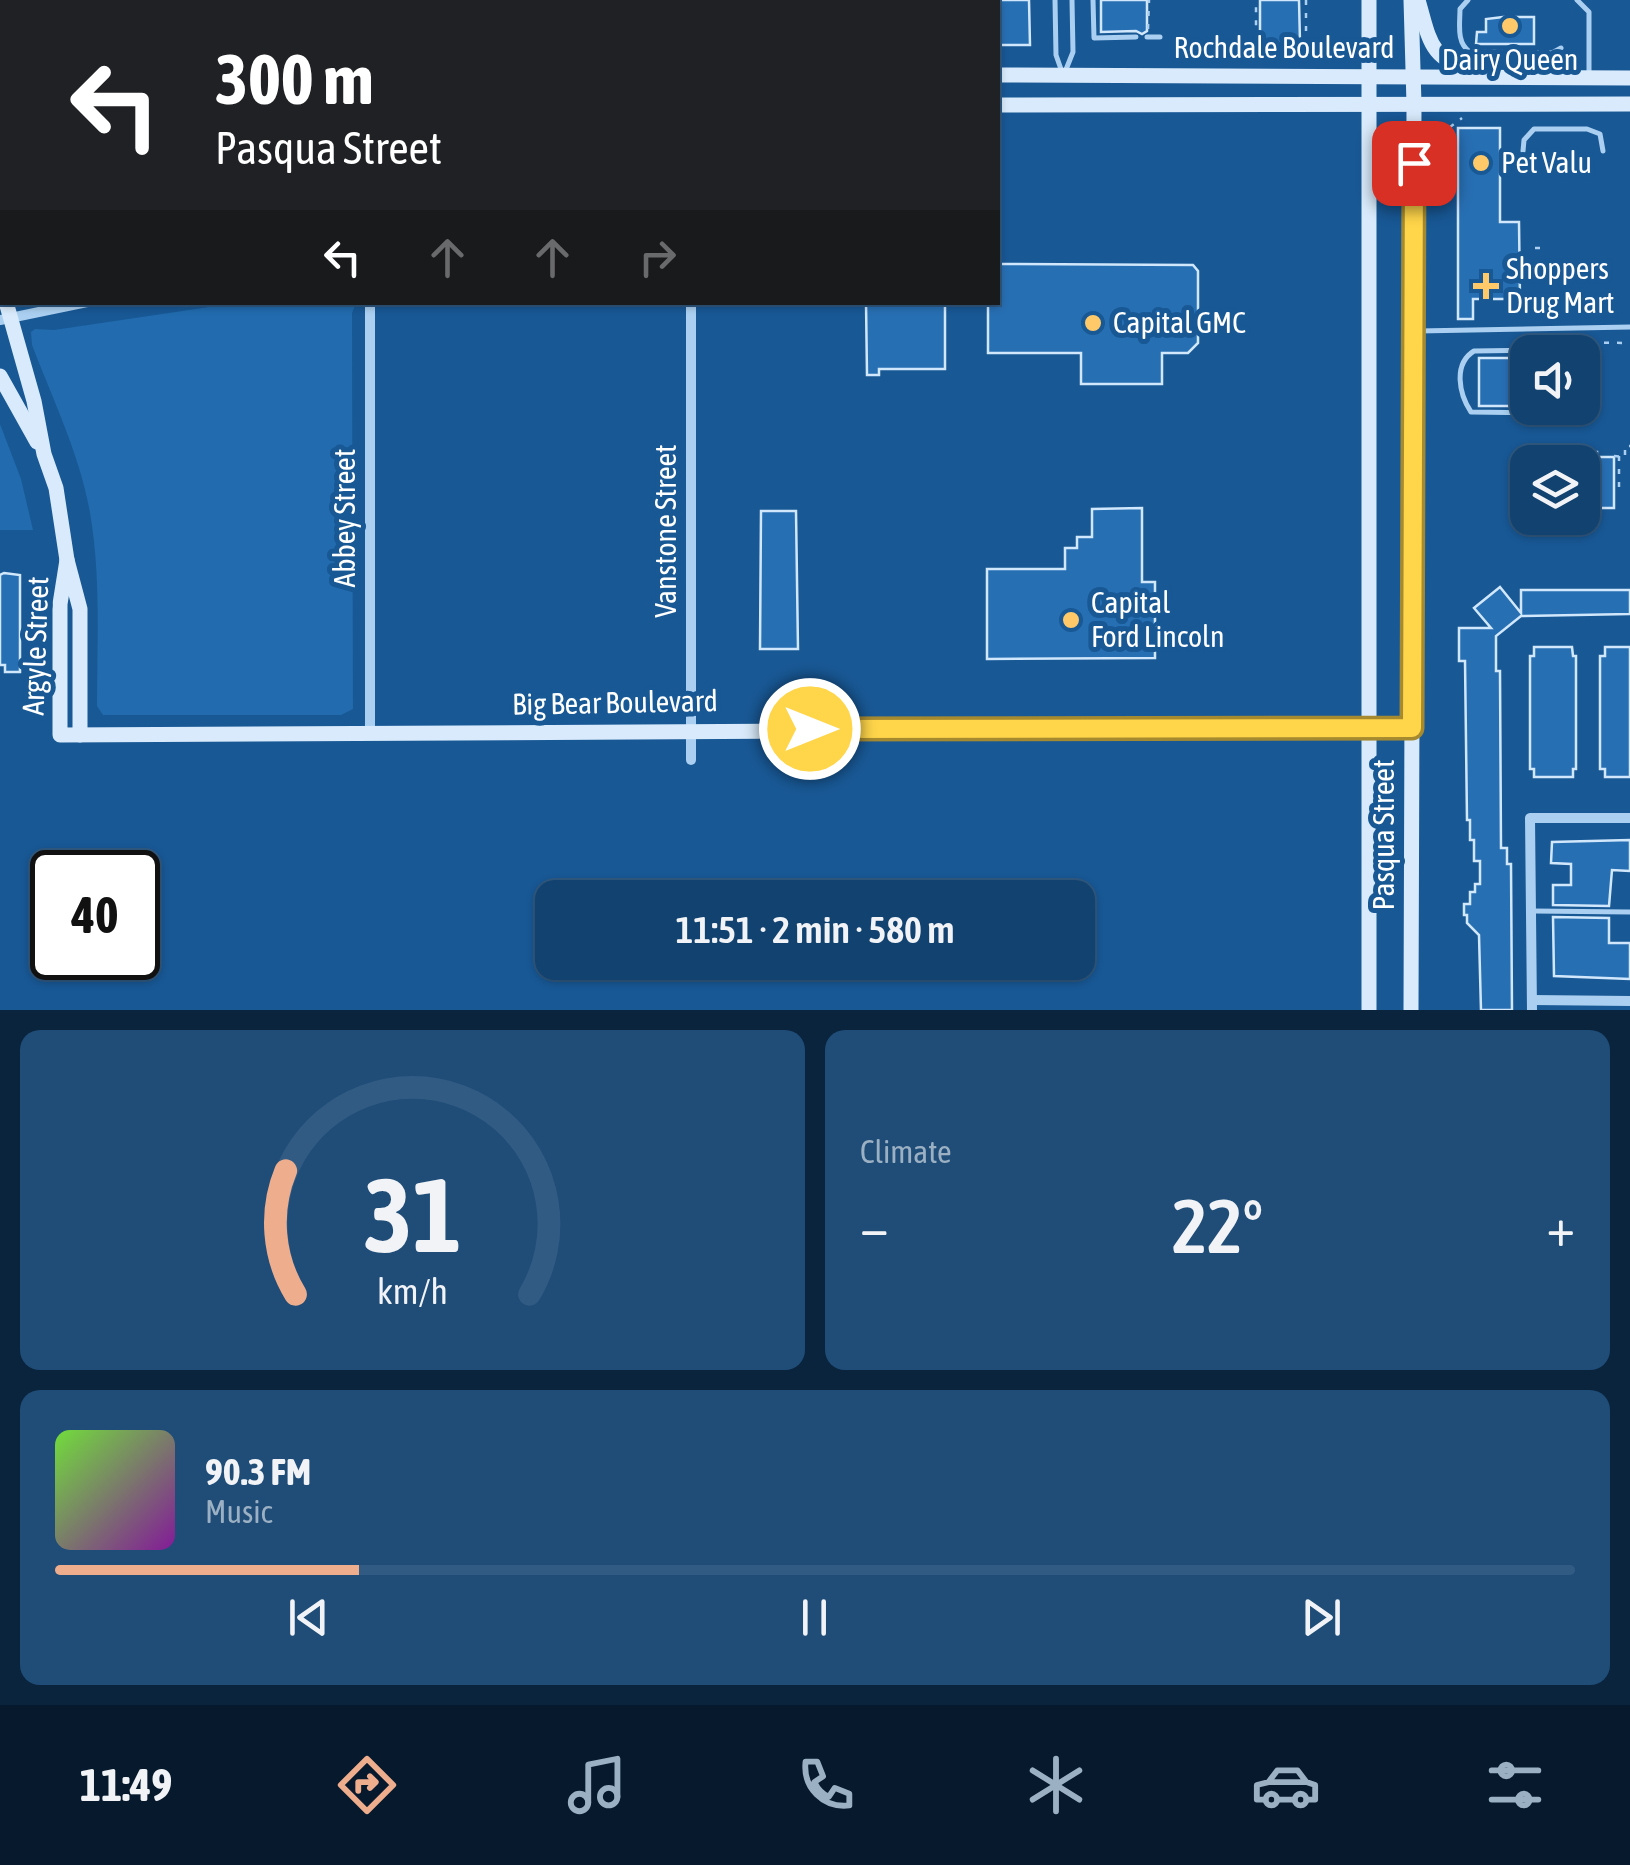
<!DOCTYPE html>
<html lang="en">
<head>
<meta charset="utf-8">
<style>
	body { margin:0; font-family:"Asap Condensed",sans-serif; background:#1f4d78; color:#f1f3f6; height:100vh; display:flex; flex-direction:column; font-size:38px; white-space:nowrap }
	* { box-sizing:border-box; margin:0 }
	p { font-size:32px; color:#9cb0c3 }
	.icon { flex:none; width:55px; height:55px; fill:none; stroke:currentColor; stroke-width:2; stroke-linecap:round; stroke-linejoin:round }
	.map { position:relative; height:1010px; overflow:hidden }
	.sheet { display:flex; flex-direction:column; gap:20px; padding:20px; background:#0a243e; flex:1 }
	.sheet>* { flex:none }
	.hud { position:absolute; left:0px; top:0px; width:1000px; height:305px; box-shadow:0 2px 8px #0004,0 0 0 2px #315b83; background:#202124; color:#fff; overflow:hidden }
	.fabs { position:absolute; left:1510px; top:335px; display:grid; gap:20px }
	.fabs a { display:grid; place-items:center; width:90px; height:90px; border-radius:20px; background:#124270; box-shadow:0 2px 8px #0004,0 0 0 2px #315b83; font-size:50px }
	.speed { position:absolute; left:30px; top:850px; display:flex; gap:20px; font-size:50px; font-weight:700; text-align:center }
	.speed>* { display:grid; place-content:center; width:130px; height:130px; border-radius:50%; background:#124270; box-shadow:0 2px 8px #0004,0 0 0 2px #315b83; line-height:1 }
	.speed .limit { border:5px solid #111; border-radius:15px; background:#fff; color:#111 }
	.pin { position:absolute; display:grid; place-items:center; width:85px; height:85px; color:#fff; margin:-42px; border-radius:20px; box-shadow:0 5px 15px #0006 }
	.me { position:absolute; width:110px; margin:-55px; rotate:90deg; stroke-linejoin:round; filter:drop-shadow(0 0 8px #0008) }
	.turn { display:flex; align-items:center; gap:35px; height:210px; padding:0 50px; font-size:45px }
	.turn .icon { width:130px; height:130px; stroke-width:2.5 }
	.turn b { display:block; font-size:70px; line-height:85px }
	.lanes { display:flex; align-items:center; height:95px; padding:0 50px; background:#0003; justify-content:center; gap:50px; direction:ltr }
	.lanes .off { opacity:.35 }
	.big { font-size:75px; font-weight:600; line-height:1.1 }
	.sheet .widget { flex:1; display:flex; flex-direction:column; justify-content:center; gap:15px; min-width:0; padding:0 35px; border-radius:20px; background:#1f4d78 }
	.sheet .dial { align-items:center; gap:0 }
	.dial svg { height:260px; overflow:visible; fill:none; stroke:#315b83; stroke-width:7; stroke-linecap:round; text-anchor:middle }
	.dial text { fill:#f1f3f6; stroke:none }
	.song { display:flex; align-items:center; gap:30px }
	.cover { width:120px; height:120px; border-radius:15px; background:linear-gradient(135deg,hsl(100 70% 55%),hsl(290 70% 35%)) }
	.played { height:10px; border-radius:5px; background:linear-gradient(90deg,#eead8d 20%,#315b83 20%) }
	.keys { display:flex; justify-content:space-around; direction:ltr }
	.heat { display:flex; justify-content:space-between; align-items:center; font-size:55px; direction:ltr }
	.sheet .tiles { flex:1; display:grid; gap:20px; grid-template-columns:1fr 1fr }
	.widget:last-child { grid-column:span 2 }
	.trip { position:absolute; left:535px; top:880px; width:560px; height:100px; border-radius:20px; background:#124270; box-shadow:0 2px 8px #0004,0 0 0 2px #315b83; font-weight:600; line-height:100px; text-align:center }
	.tab-bar { display:flex; height:160px; justify-content:space-around; align-items:center; background:#071a2d; color:#9cb0c3 }
	.tab-bar .icon { width:70px; height:70px }
	.tab-bar .on { color:#eead8d }
	.tab-bar b { font-size:45px; color:#f1f3f6 }
	.map>svg:first-child { display:block }
</style>
</head>
<body>
<div class="map">
<svg width="1630" height="1010" viewBox="0 0 1630 1010">
	<rect width="100%" height="100%" fill="#185895"/>
	<g fill="#216bae">
		<path d="M236,303H356L352,313L353,709L341,715H103L97,706C97,643 101,576 90,513C80,455 53,400 32,345L31,332L35,329L54,330Z"/>
		<path d="M0,424L21,479L33,530H0Z"/>
	</g>
	<g fill="#276fb3" stroke="#d1e7fb" stroke-width="2.5">
		<path d="M998,0H1029L1030,45H998Z"/>
		<path d="M1101,0H1147V31L1142,34L1136,31L1101,32Z"/>
		<path d="M1260,0H1299L1300,42H1260Z"/>
		<path d="M1503,17H1534V44H1476L1477,32H1486V19Z"/>
		<path d="M1458,128H1500V222H1519L1520,299H1473V319H1458Z"/>
		<path d="M998,264L1193,265L1198,271V343L1188,353H1162V384H1081V353H988V302H998Z"/>
		<path d="M866,302H945V369H879V375H867Z"/>
		<path d="M1479,358H1517L1521,388L1517,389V406H1479Z"/>
		<path d="M1597,452V457H1614V508H1582V462H1558V453Z"/>
		<path d="M1142,508V582H1155V658L987,659V569H1065V548H1077V537H1092V509Z"/>
		<path d="M761,511H796L798,649H760Z"/>
		<path d="M4,573L20,575V672H5V665H0V575Z"/>
		<path d="M1500,587L1521,613V590H1630V614L1521,616L1496,636V671H1500L1501,848H1507V864H1511L1512,1010H1481L1479,935L1467,923V915H1464V904H1470V892H1475V884H1480V861H1474V840H1470V820H1467L1465,661H1459V628H1491L1474,608Z"/>
		<path d="M1534,647H1572L1573,656H1576V769H1573V777H1534V769H1530V656H1534Z"/>
		<path d="M1605,647H1630V777H1605V769H1600V656H1605Z"/>
		<path d="M1630,840V871L1612,870L1609,906L1553,905V885H1571V864L1551,863L1552,842Z"/>
		<path d="M1553,917L1609,918V943H1630V979L1554,976Z"/>
	</g>
	<g fill="none" stroke-linecap="round" stroke-linejoin="round">
		<g stroke="#aacff0" stroke-width="2.5" stroke-dasharray="5 8" stroke-linecap="butt">
			<path d="M434,0V2"/>
			<path d="M505,0V2"/>
			<path d="M796,0V2"/>
			<path d="M1306,0V45"/>
			<path d="M314,2V0"/>
			<path d="M595,2V0"/>
			<path d="M1148,29L1149,0"/>
			<path d="M1248,45L1256,43V0"/>
			<path d="M1429,143L1462,118"/>
			<path d="M1535,248H1543"/>
			<path d="M1521,295L1524,313"/>
			<path d="M1552,342L1630,343"/>
			<path d="M1524,388H1528"/>
			<path d="M1614,456L1625,457V446H1630"/>
			<path d="M1619,456V489"/>
			<path d="M1549,457H1564"/>
		</g>
		<g stroke="#aacff0" stroke-width="5">
			<path d="M341,0V2"/>
			<path d="M369,0V2"/>
			<path d="M405,0V2"/>
			<path d="M1055,0L1056,55L1062,72"/>
			<path d="M1093,0L1094,38L1136,37"/>
			<path d="M1468,0L1460,9C1460,24 1456,43 1470,52L1552,53L1561,48"/>
			<path d="M1577,0L1589,12V75"/>
			<path d="M659,2V0"/>
			<path d="M698,2V0"/>
			<path d="M1147,37H1160"/>
			<path d="M1065,72L1073,52L1072,0"/>
			<path d="M1523,151L1524,140L1534,129H1587L1600,134L1603,151"/>
			<path d="M1418,331L1630,327"/>
			<path d="M1541,350L1474,351C1453,364 1459,394 1471,412L1542,413"/>
			<path d="M1533,911L1630,912"/>
		</g>
		<g stroke="#aacff0" stroke-width="10">
			<path d="M370,302V734"/>
			<path d="M0,320L87,302"/>
			<path d="M691,760V302"/>
			<path d="M1532,1000L1630,1001"/>
			<path d="M1532,1010L1530,818H1630"/>
		</g>
		<g stroke="#d8eafb" stroke-width="15">
			<path d="M1369,0V1010"/>
			<path d="M1411,0L1414,104L1411,1010"/>
			<path d="M1418,0C1430,41 1429,59 1475,72"/>
			<path d="M998,75L1630,78"/>
			<path d="M0,79L2,78"/>
			<path d="M0,103H2"/>
			<path d="M998,105L1630,104"/>
			<path d="M0,271L2,285"/>
			<path d="M6,302L34,401L44,454L56,488L67,560L80,609V735"/>
			<path d="M0,376L37,442"/>
			<path d="M67,560L60,604V735L1412,728"/>
		</g>
	</g>
	<g fill="none" stroke-linecap="round" stroke-linejoin="round">
		<g stroke="#a68a30" stroke-width="25">
			<path id="route" d="M810,729L1412,728L1414,163"/>
		</g>
		<use href="#route" stroke="#ffd54a" stroke-width="18"/>
	</g>
	<g fill="#ffc969" stroke="#185895" stroke-width="4">
		<circle cx="1510" cy="26" r="10"/>
		<circle cx="1481" cy="163" r="10"/>
		<path d="M1481 271h10v10h10v10h-10v10h-10v-10h-10v-10h10z"/>
		<circle cx="1093" cy="323" r="10"/>
		<circle cx="1071" cy="620" r="10"/>
	</g>
	<g text-anchor="middle" stroke-width="10" stroke-linejoin="round" paint-order="stroke">
		<g font-size="30" fill="#fff" stroke="#185895">
			<text x="1284" y="58">Rochdale Boulevard</text>
			<text transform="translate(345 518) rotate(-90)" y="10">Abbey Street</text>
			<text transform="translate(666 531) rotate(-90)" y="10">Vanstone Street</text>
			<text transform="translate(36 646) rotate(-88)" y="10">Argyle Street</text>
			<text transform="translate(615 703) rotate(-1)" y="10">Big Bear Boulevard</text>
			<text transform="translate(1384 835) rotate(-90)" y="10">Pasqua Street</text>
		</g>
		<g font-size="30" fill="#fff" stroke="#185895" text-anchor="start">
			<text x="1510" y="70" text-anchor="middle">Dairy Queen</text>
			<text x="1501" y="173">Pet Valu</text>
			<text x="1506" y="279">Shoppers<tspan x="1506" dy="34">Drug Mart</tspan></text>
			<text x="1113" y="333">Capital GMC</text>
			<text x="1091" y="613">Capital<tspan x="1091" dy="34">Ford Lincoln</tspan></text>
		</g>
	</g>
</svg>
<div class="fabs">
<a><svg class="icon" aria-label="sound" viewBox="0 0 24 24"><path d="M4 9h4l5-4v14l-5-4H4zM17 9q2 3 0 6"/></svg></a>
<a><svg class="icon" aria-label="layers" viewBox="0 0 24 24"><path d="M12 4l9 5-9 5-9-5zM3 14l9 5 9-5"/></svg></a>
</div>
<div class="speed"><div class="limit">40</div></div>
<div class="pin" style="left:1414px;top:163px;background:#d93025"><svg class="icon" aria-label="arrive" viewBox="0 0 24 24"><path d="M6 21V4h12l-3 4 3 4H6"/></svg></div>
<svg class="me" style="left:810px;top:729px" viewBox="-20 -20 40 40"><circle r="17" fill="#ffd54a" stroke="#fff" stroke-width="3"/><path d="M0-11L8 9 0 5-8 9z" fill="#fff"/></svg>
<div class="trip">11:51 · 2 min · 580 m</div>
<div class="hud">
<div class="turn"><svg class="icon" aria-label="left" viewBox="0 0 24 24"><path d="M17 20v-9H6M10 6l-5 5 5 5"/></svg><div><b>300 m</b>Pasqua Street</div></div>
<div class="lanes"><svg class="icon" aria-label="left" viewBox="0 0 24 24"><path d="M17 20v-9H6M10 6l-5 5 5 5"/></svg><svg class="icon off" aria-label="ahead" viewBox="0 0 24 24"><path d="M12 20V5M6 11l6-6 6 6"/></svg><svg class="icon off" aria-label="ahead" viewBox="0 0 24 24"><path d="M12 20V5M6 11l6-6 6 6"/></svg><svg class="icon off" aria-label="right" viewBox="0 0 24 24"><path d="M7 20v-9h11M14 6l5 5-5 5"/></svg></div>
</div>
</div>
<section class="sheet">
<div class="tiles">
<div class="widget dial"><svg viewBox="0 0 100 80">
<path d="M14 69A42 42 0 1 1 86 69"/>
<path d="M14 69A42 42 0 0 1 11 31" stroke="#eead8d"/>
<text x="50" y="56" font-size="32" font-weight="700">31</text>
<text x="50" y="72" font-size="11">km/h</text>
</svg></div>
<div class="widget"><p>Climate</p>
<div class="heat"><a>−</a><b class="big">22°</b><a>+</a></div>
</div>
<div class="widget">
<div class="song"><i class="cover"></i><div><b>90.3 FM</b><p>Music</p></div></div>
<div class="played"></div>
<div class="keys"><svg class="icon" aria-label="previous" viewBox="0 0 24 24"><path d="M18 5L8 12l10 7zM5 5v14"/></svg><svg class="icon" aria-label="pause" viewBox="0 0 24 24"><path d="M8 5v14M16 5v14"/></svg><svg class="icon" aria-label="next" viewBox="0 0 24 24"><path d="M6 5l10 7-10 7zM19 5v14"/></svg></div>
</div>
</div>
</section>
<nav class="tab-bar">
<b>11:49</b>
<svg class="icon on" aria-label="directions" viewBox="0 0 24 24"><path d="M12 3l9 9-9 9-9-9zM9 14v-3h6M13 9l2 2-2 2"/></svg>
<svg class="icon" aria-label="music" viewBox="0 0 24 24"><path d="M9 18V5l10-2v13"/><circle cx="6" cy="18" r="3"/><circle cx="16" cy="16" r="3"/></svg>
<svg class="icon" aria-label="phone" viewBox="0 0 24 24"><path d="M5 4h4l2 5-3 2q2 4 5 5l2-3 5 2v4C11 20 4 13 5 4z"/></svg>
<svg class="icon" aria-label="climate" viewBox="0 0 24 24"><path d="M12 3v18M4 7l16 10M4 17L20 7"/></svg>
<svg class="icon" aria-label="car" viewBox="0 0 24 24"><path d="M5 17H2v-5l4-1 3-4h7l3 4 3 1v5h-3M9 17h6M6 11h13"/><circle cx="7" cy="17" r="2"/><circle cx="17" cy="17" r="2"/></svg>
<svg class="icon" aria-label="filters" viewBox="0 0 24 24"><path d="M4 7h16M4 17h16"/><circle cx="9" cy="7" r="2"/><circle cx="15" cy="17" r="2"/></svg>
</nav>
</body>
</html>
